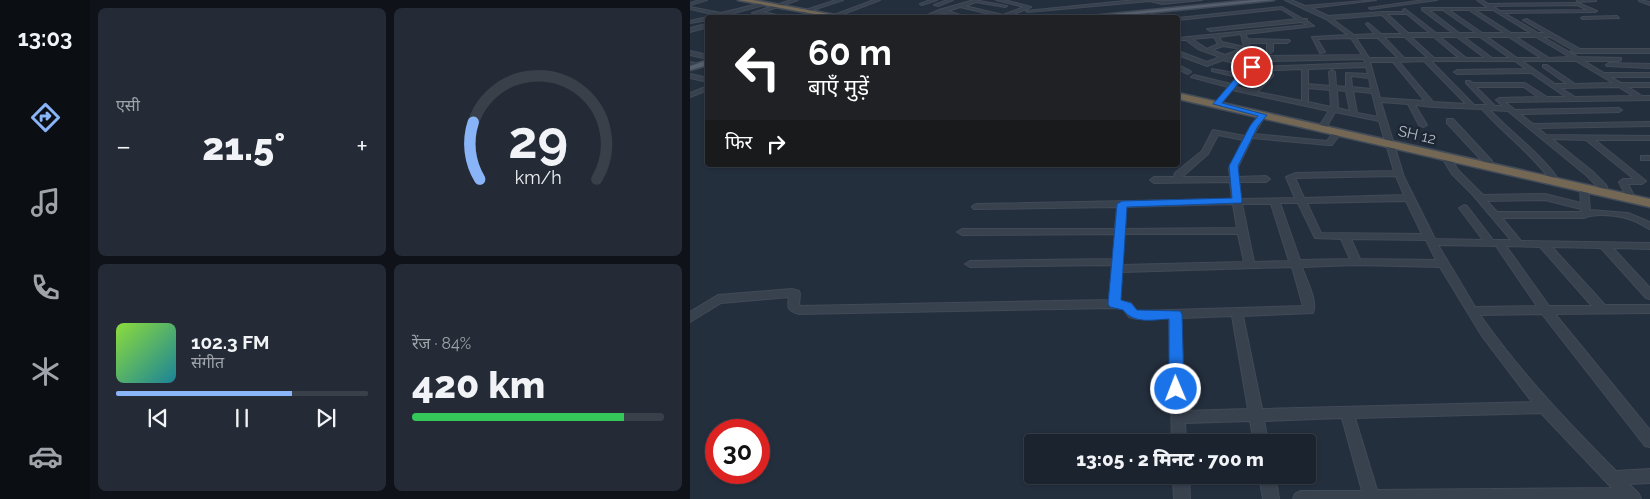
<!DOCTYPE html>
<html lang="hi">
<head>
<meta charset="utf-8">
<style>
	body { margin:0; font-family:Raleway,"Noto Sans Devanagari",sans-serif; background:#242b36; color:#f1f3f6; height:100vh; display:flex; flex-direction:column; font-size:19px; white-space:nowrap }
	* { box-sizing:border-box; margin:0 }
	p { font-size:16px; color:#a0a4aa }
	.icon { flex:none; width:28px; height:28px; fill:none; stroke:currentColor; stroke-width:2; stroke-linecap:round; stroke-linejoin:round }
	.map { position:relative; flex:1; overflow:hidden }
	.side { display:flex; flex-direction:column; gap:8px; padding:8px; background:#0f1319; width:600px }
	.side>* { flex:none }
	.guide { position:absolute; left:15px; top:15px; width:475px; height:152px; border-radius:5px; box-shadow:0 1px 4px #0004,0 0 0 1px #39404a; background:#202124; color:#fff; overflow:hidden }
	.speed { position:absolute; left:15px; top:419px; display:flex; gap:10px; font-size:25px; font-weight:700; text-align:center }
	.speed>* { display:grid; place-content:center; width:65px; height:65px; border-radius:50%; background:#1b232e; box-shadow:0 1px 4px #0004,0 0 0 1px #39404a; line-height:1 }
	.speed .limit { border:8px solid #d22; background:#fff; color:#111 }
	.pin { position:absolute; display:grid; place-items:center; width:42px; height:42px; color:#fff; margin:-21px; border:2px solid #fff; border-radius:50%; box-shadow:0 1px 5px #0007 }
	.me { position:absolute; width:55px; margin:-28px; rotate:359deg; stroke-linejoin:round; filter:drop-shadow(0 0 4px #0008) }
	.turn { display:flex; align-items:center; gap:18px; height:105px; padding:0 20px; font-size:22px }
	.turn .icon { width:65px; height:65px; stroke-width:2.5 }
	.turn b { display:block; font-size:35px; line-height:42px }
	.then { display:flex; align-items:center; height:48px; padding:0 20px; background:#0003; gap:10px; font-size:19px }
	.big { font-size:38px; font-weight:800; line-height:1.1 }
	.side .card { flex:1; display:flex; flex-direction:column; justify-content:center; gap:8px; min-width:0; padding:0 18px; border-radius:8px; background:#242b36 }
	.side .dial { align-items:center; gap:0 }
	.dial svg { height:130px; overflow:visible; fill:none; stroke:#39404a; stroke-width:7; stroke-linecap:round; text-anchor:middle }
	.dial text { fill:#f1f3f6; stroke:none }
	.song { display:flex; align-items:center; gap:15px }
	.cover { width:60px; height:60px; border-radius:8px; background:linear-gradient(135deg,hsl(90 70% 55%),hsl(190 70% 35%)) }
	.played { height:5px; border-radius:2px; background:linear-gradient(90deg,#8ab4f8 70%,#39404a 70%) }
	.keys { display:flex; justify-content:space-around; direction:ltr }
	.heat { display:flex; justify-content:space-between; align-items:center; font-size:28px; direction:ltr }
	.charge { height:8px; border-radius:4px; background:linear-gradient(90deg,#34c759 84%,#39404a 0) }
	.side .tiles { flex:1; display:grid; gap:8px; grid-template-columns:repeat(2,1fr) }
	.trip { position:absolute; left:334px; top:434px; width:292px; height:50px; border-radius:5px; background:#1b232e; box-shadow:0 1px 4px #0004,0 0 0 1px #39404a; font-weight:800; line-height:50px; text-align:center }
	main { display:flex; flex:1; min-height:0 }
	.tab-bar { display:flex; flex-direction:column; width:90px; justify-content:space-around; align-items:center; background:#0b0e12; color:#a0a4aa }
	.tab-bar .icon { width:35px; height:35px }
	.tab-bar .on { color:#8ab4f8 }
	.tab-bar b { font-size:22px; color:#f1f3f6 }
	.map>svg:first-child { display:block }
</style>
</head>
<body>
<main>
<nav class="tab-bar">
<b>13:03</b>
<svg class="icon on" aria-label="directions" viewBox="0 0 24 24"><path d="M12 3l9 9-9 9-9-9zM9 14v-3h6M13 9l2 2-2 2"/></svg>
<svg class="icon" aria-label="music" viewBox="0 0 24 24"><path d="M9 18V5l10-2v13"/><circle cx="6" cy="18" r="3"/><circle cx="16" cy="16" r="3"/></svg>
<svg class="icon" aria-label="phone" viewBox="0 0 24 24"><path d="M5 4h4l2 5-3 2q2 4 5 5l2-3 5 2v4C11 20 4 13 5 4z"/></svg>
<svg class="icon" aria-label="climate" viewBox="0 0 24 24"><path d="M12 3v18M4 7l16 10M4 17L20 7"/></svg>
<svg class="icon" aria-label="car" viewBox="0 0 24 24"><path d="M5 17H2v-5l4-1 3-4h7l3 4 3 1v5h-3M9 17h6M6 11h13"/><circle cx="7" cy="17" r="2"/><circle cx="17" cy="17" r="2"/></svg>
</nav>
<section class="side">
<div class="tiles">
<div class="card"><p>एसी</p>
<div class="heat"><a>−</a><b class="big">21.5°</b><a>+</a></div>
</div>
<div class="card dial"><svg viewBox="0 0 100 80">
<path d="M14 69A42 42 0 1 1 86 69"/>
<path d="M14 69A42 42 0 0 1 10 34" stroke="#8ab4f8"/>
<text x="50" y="56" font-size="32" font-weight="700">29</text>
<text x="50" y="72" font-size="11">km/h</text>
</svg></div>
<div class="card">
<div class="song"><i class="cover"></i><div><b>102.3 FM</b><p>संगीत</p></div></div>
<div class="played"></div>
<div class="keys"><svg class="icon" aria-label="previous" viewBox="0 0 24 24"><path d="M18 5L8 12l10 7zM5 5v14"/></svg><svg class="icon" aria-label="pause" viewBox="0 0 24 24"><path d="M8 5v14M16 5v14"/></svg><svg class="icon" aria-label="next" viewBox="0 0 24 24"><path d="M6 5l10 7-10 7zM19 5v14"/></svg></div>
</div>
<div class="card"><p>रेंज · 84%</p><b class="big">420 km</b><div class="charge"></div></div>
</div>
</section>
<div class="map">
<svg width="960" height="499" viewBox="0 0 960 499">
	<rect width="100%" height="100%" fill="#242f3e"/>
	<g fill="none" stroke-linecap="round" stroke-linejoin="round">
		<g stroke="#414a57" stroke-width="2">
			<g id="minor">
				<path d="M10,0H17L0,5V3Z"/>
				<path d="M101,0H108L73,12L92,16V18L62,13Z"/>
				<path d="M146,0H153L114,13L110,12Z"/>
				<path d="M184,0H190L148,16L144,15Z"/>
				<path d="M240,0H247L232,5L230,4Z"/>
				<path d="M257,0H263L248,6L244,5Z"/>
				<path d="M284,0L317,6L315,7L286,2L275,6L313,15L334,7L306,0H314L341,7L314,18H306L308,16L270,7L258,11L279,18C270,18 263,14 255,13C248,13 239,18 231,18L249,10Z"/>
				<path d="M445,0L475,1L512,0L472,4L460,1L338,12L336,11Z"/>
				<path d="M595,0H601L615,6L686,0L621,8L638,16L693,12H714L713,10L715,9L746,33H763L732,10V8H798L787,0H792L798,4L888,3L907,11L905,12L814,13L848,33H855L833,20L837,19L890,49H960V53H884L881,51L883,50L860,37H853L888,57L931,58V60L929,61H894L914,73H960V77H920L931,83H960V87H938L952,96H960V100L815,102L825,110L929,108L932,110L929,112L830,114L843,124L960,122V126L848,128L856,135L960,136V140H905L956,181L952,184H938L943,194L939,197L936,196L929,182L933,179H944L896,140L862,139L902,171L916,185L917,187L916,189H910L896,175L818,111L800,110C821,133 848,151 866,176L865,178H859C840,152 813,133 792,109L742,107L725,105L737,125L733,127L729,125L718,104L691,102L714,177L745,239L793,240L769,208L774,205L777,206L803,240H821L783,195L762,174L751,156L755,154H758L768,170L793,195L855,194L891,203L890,188L894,185L898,188L900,210L938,213L960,222V229C954,227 948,222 942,220C928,215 906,213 894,218H812L831,241L960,243V249L923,248L960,288V299L956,298L911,248L862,247L915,305H960V313L865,314L960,430V447L955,446L852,314L790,315C830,372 877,422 926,471L960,469V483L939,484L949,494L951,499H603L605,494L611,491H672L652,418L574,421L578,442H564L560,421L495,423L496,442H482L479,318L447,319L439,317L433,309L424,308L109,314C98,311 97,308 99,297L31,303L0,322V312L28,295L102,289L109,291L110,294L109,305L111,306L419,300L422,265L280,267L275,264L280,261L423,259L425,234L272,235L267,232L272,229H425L427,207L284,209L282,207L284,205L287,204L542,199L540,182L464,183L460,180L464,177H484L485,173L512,151L523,130L555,136C560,128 564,118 573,113L576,115L564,134L637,141L645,130H651L652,132L642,145H639L562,138L547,169L548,177L576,176L580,179L576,182H549L551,199L605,198L596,177L606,173L704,171L689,121L645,112L635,130H632L628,128L639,111L542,90L529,106L527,107L524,105L538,87L501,77L504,75L541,84L547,77L522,71V69L550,74L557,67L533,60L517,66L488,55V51L517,62L530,57L508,49L496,40H488V38L617,25L612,22L520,31L517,29L607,19L591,9L488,20V18L592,7L613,19H617V21L624,26L555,34L558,39L599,40L600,41L597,43H583V51L577,56L672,55L661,38L627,39L635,52L630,53L622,37L658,35L636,19ZM887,5L898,10L810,11L803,6ZM739,10H753L786,33H769ZM759,10H779L814,33H792ZM785,10H803L841,33H821ZM697,14H717L740,33H718ZM692,15L712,34H691L678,23L676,24L685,34L664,35L642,19ZM551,34L554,47L532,42L529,37ZM524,37L528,44L517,49L502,39ZM694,37H715L738,58H714ZM721,37H744L769,58H744ZM750,37H767L795,58H776ZM774,37H790L820,58H802ZM797,37H819L851,58H827ZM826,37H846L880,57L859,58ZM666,38H688L708,58H679ZM559,43H577V51L572,55L555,52L560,49ZM533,46L551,49L535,55L522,50ZM549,54L569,58L561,65L538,58ZM574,59L582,61L674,59L675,63L565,67ZM734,61L776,104L743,102L709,62ZM741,61H825L836,69L767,70L764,72L767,74L841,73L876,97H857L835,83H783L780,81H776V83L797,105H784ZM832,61H886L923,83L885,84L857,65H853V67L877,84H865ZM680,62H703L735,101L690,98ZM676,67L678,74L656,73V87L646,86L645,72L642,70L639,72L640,86L618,84V69ZM612,69V101L567,92L583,76V74L581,73L561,90L545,87L561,71ZM661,76L679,78L681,89L662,87ZM786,87H834L848,97L809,98L806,100L813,106H805ZM929,87L943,96L885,97L871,88ZM618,88L640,90L641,107L618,102ZM647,90L656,91L660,111L647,108L648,106ZM663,91L682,93L688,117L667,113ZM528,135L553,140L539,169L540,177H492L518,154ZM706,176L714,195L614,198L605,178ZM855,200L891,209V212H807L797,201ZM716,201L732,234L631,233L617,203ZM590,203H608L625,238L651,239L660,259L610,260ZM543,204L547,228L435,229L436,207ZM552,204H581L599,261L564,262ZM434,234H548L554,262L432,265ZM661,239L736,240L746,260L670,259ZM748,245L806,246L847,306L785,307ZM816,246L850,247L902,306H859ZM666,265L750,267L792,336L842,402L572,409L553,316L623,313C628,300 616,280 612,267ZM602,267L613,306L447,311L441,303L430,301L432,272ZM542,316L558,409L495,411L491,318ZM851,413L922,488L687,490L665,418Z"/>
				<path d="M734,0H747L681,9L679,8Z"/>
				<path d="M888,0H906V1L889,2L887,1Z"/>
				<path d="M949,0L960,2V5L949,1Z"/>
				<path d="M72,3L74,5L26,18H18V20L0,23V21L26,15L0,9V7L31,13Z"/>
				<path d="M458,10L462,11L456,18H451Z"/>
				<path d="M927,16L929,18L893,19L891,18L893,17Z"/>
				<path d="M16,24H18V27L0,32V28Z"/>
				<path d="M0,51L18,55V59L0,55Z"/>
				<path d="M0,62L6,63L7,64L0,66Z"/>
				<path d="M919,63L960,64V68L917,66L916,65Z"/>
				<path d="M488,65L500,71L501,72L498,74L488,69Z"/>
				<path d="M0,74L18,78V82L0,78Z"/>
				<path d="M18,86V90L0,97V93Z"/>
				<path d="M757,119H763L802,161V165H796L757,123Z"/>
				<rect x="951" y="156" width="9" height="4"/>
				<path d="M483,475H499L500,499H484Z"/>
				<path d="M569,475H585L589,499H573Z"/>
			</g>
		</g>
		<g stroke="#414a57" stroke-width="3">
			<g id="major">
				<path d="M563,0H584L409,18H381Z"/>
				<path d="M18,60V65L0,70V66Z"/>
			</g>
		</g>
		<g stroke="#434c59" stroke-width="3">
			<g id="highway">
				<path d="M48,0H63L145,15L141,17Z"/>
				<path d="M488,93L960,199V207L488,99Z"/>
			</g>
		</g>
		<use href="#minor" fill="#38414e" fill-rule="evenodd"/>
		<use href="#major" fill="#56606e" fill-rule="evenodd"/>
		<use href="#highway" fill="#746855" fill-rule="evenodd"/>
	</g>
	<path fill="#1a73e8" stroke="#114b97" d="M559,66L565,67L553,78L532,103L577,115L568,126L548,166L552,201L551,203L437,207L431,300L441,303L447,310L490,311L492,314L494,389L492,393L486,395L481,393L479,389V319C462,320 444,324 433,310L420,307L418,304L427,204L432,201L542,198L539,166L560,126L568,116L523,104L548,75Z"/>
	<g text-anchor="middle" stroke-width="5" stroke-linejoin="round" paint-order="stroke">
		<g font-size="15" fill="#b4bcc9" stroke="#1d2633">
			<text transform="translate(727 135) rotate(13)" y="5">SH 12</text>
		</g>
	</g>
</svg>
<div class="speed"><div class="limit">30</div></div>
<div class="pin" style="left:562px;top:67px;background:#d93025"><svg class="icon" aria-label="arrive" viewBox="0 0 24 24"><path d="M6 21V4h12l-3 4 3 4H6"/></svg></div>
<svg class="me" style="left:486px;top:389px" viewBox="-20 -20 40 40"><circle r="17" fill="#1a73e8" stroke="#fff" stroke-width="3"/><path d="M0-11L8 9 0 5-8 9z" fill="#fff"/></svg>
<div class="trip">13:05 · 2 मिनट · 700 m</div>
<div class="guide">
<div class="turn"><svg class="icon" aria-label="left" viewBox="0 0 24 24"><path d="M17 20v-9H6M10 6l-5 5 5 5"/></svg><div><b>60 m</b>बाएँ मुड़ें</div></div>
<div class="then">फिर<svg class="icon" aria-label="right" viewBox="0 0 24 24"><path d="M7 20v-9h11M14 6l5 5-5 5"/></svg></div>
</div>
</div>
</main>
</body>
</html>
